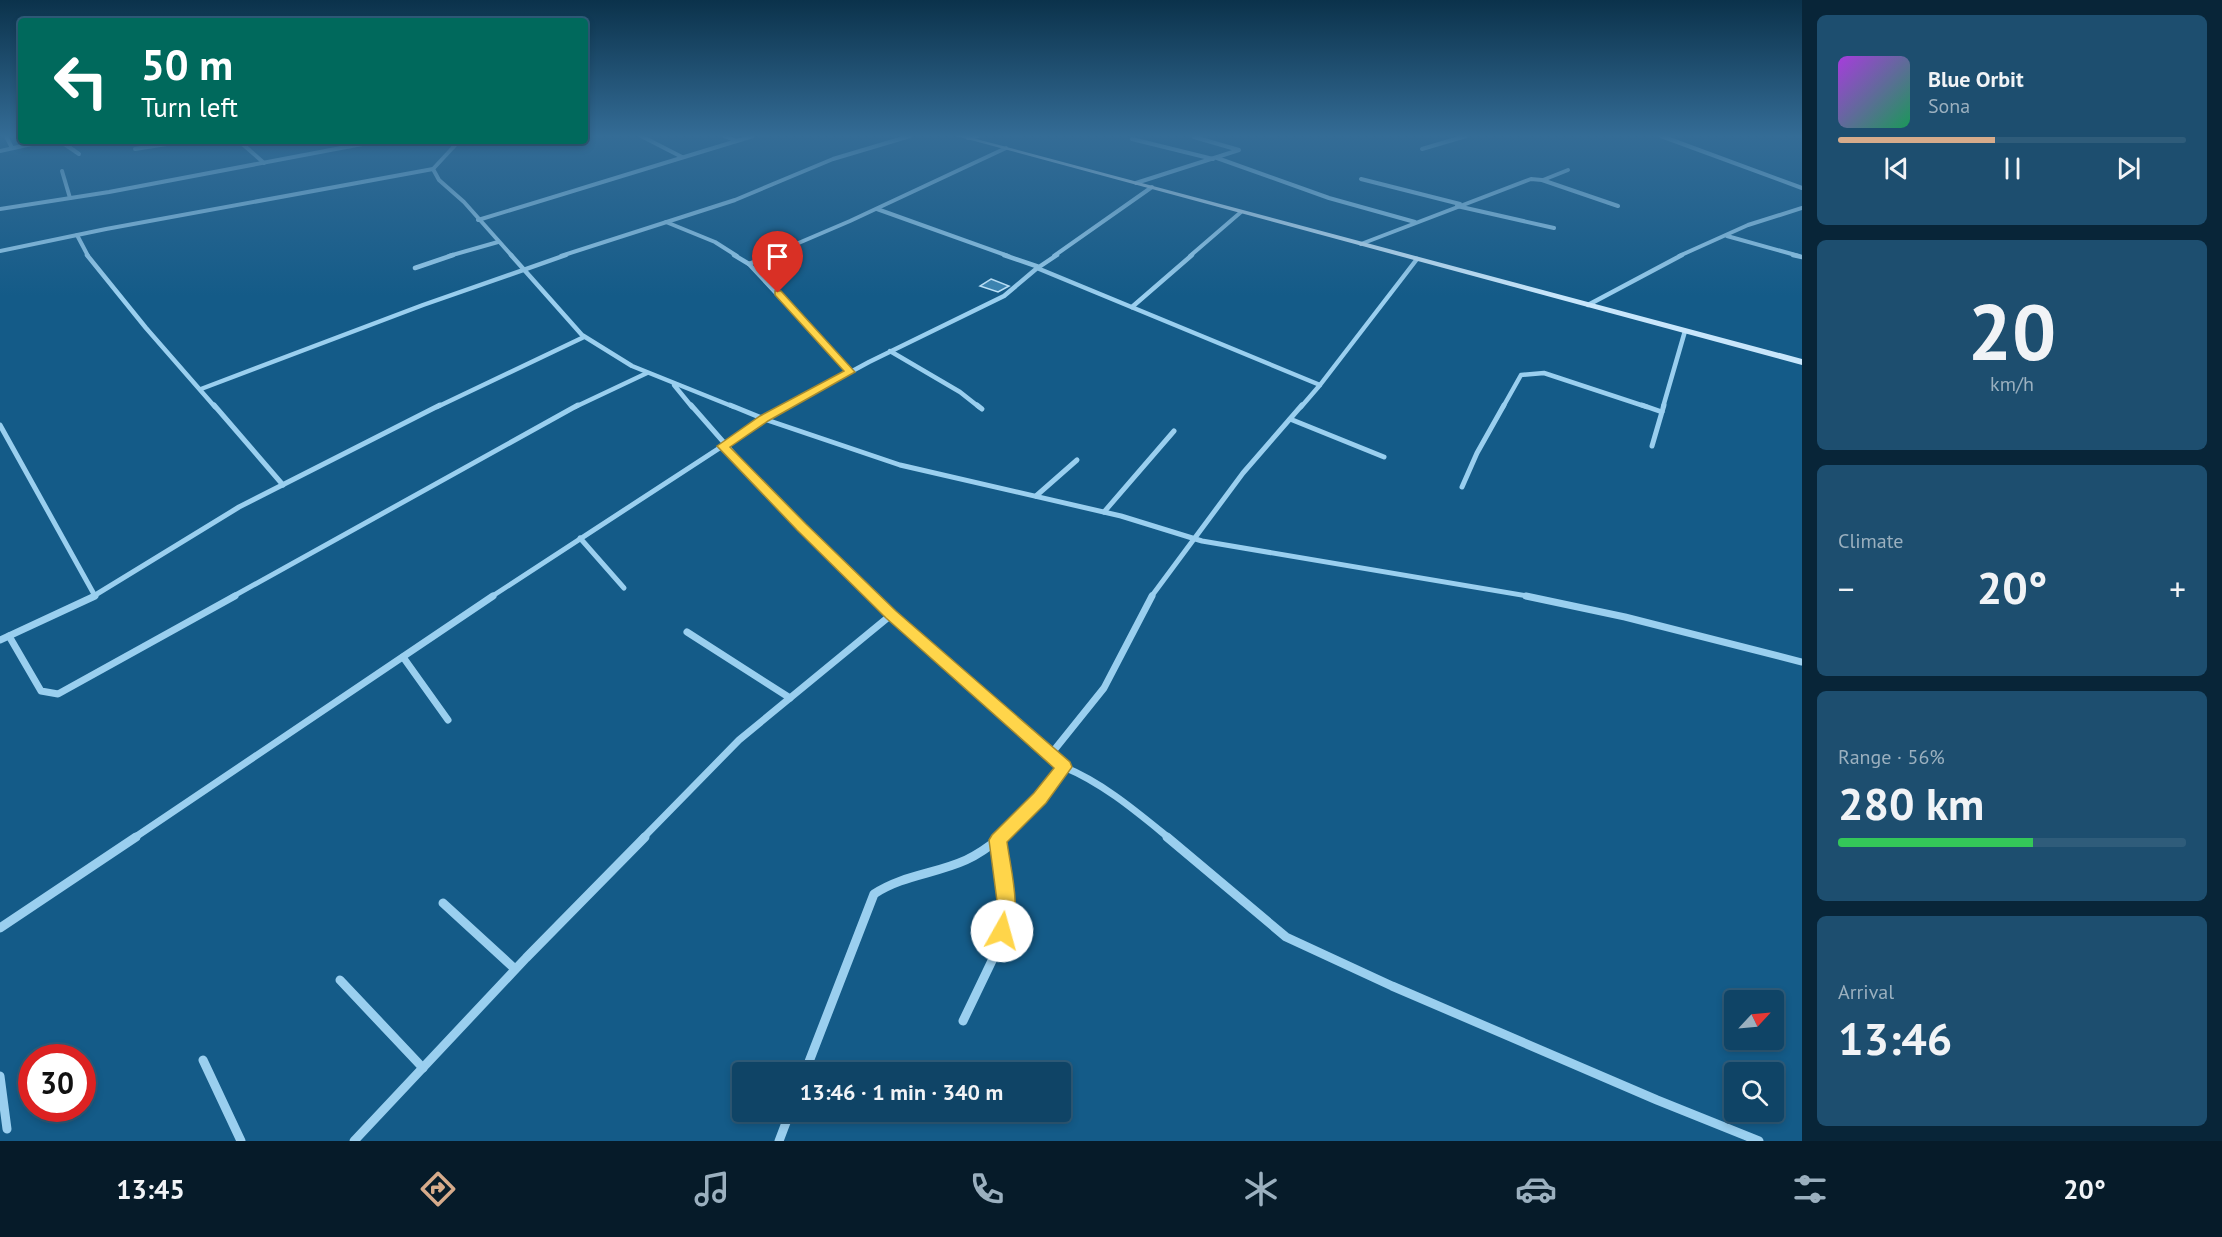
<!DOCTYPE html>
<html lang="en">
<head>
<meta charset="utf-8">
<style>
	body { margin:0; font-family:"PT Sans",sans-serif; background:#1d4e6f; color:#f1f3f6; height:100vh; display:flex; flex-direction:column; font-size:22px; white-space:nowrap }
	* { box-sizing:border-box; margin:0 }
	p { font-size:20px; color:#9bb0bf }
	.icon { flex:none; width:33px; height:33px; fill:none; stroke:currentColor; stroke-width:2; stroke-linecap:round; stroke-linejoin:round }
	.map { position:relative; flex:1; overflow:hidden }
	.side { display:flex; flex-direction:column; gap:15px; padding:15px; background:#082538; width:420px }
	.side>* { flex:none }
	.hud { position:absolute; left:18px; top:18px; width:570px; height:126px; border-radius:6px; box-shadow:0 3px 9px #0003,0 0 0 2px #2f5c7a; background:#00695c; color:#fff; overflow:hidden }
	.needle { width:39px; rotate:64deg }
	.controls { position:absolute; left:1724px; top:990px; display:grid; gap:12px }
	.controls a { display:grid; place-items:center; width:60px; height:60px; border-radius:6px; background:#0f4466; box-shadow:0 3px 9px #0003,0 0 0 2px #2f5c7a; font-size:30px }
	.speed { position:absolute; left:18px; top:1044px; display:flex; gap:12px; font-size:30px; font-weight:700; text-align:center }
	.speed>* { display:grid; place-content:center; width:78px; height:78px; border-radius:50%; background:#0f4466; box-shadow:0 3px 9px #0003,0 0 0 2px #2f5c7a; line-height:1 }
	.speed .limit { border:9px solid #d22; background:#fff; color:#111 }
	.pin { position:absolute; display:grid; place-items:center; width:51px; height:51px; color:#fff; margin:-62px -26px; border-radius:50% 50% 50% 0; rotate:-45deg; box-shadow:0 0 6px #0007 }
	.pin .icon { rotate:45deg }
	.me { position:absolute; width:66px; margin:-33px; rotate:7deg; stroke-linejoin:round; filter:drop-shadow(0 0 4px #0008) }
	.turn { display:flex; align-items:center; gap:21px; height:126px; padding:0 24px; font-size:27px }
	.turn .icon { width:78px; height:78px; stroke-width:2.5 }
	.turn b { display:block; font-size:42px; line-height:51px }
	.big { font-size:45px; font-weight:800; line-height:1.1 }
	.side .widget { flex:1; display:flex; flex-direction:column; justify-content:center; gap:9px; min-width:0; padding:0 21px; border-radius:9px; background:#1d4e6f }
	.side .dial { align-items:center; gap:0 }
	.dial b { font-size:78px; line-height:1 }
	.song { display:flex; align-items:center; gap:18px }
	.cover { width:72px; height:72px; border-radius:9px; background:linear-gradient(135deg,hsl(280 70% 55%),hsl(150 70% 35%)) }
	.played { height:6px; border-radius:3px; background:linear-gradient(90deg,#d6ab8b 45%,#2f5c7a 45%) }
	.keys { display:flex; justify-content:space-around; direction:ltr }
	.heat { display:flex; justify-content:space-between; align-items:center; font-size:33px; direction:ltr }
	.charge { height:9px; border-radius:4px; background:linear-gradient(90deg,#34c759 56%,#2f5c7a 0) }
	.trip { position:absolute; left:732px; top:1062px; width:339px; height:60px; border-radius:6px; background:#0f4466; box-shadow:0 3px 9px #0003,0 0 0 2px #2f5c7a; font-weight:800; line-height:60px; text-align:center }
	.dock { display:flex; height:96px; justify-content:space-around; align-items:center; background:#061b29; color:#9bb0bf }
	.dock .icon { width:42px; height:42px }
	.dock .on { color:#d6ab8b }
	.dock b { font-size:27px; color:#f1f3f6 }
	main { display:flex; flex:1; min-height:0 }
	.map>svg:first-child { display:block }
</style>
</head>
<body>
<main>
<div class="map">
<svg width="1802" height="1141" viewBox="0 0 1802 1141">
	<rect width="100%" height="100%" fill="#145b88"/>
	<path fill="#3d85b2" stroke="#c0e5fb" stroke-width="1.5" d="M991,279L1009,286L998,292L980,286Z"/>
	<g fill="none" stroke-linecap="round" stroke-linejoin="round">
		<g stroke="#9acfef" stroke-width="4">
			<path d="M6,136L12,148"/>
			<path d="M641,136L682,157"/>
			<path d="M724,136L737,141"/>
			<path d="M1661,136L1802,188"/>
			<path d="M968,138L978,136"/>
			<path d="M1132,139L1213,159"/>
			<path d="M44,141L63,143L79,154"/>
			<path d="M239,141L264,163"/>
			<path d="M459,141L433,169L439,180L464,202L512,256"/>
			<path d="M135,149L185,141"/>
			<path d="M1422,149L1466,136"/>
			<path d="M0,151L45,141"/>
			<path d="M1217,158L1329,198L1415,222"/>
			<path d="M62,171L70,198"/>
			<path d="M1361,179L1460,204"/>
			<path d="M1543,180L1568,170"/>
			<path d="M1136,183L1239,150L1194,137L1199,136"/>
			<path d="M1457,206L1554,228"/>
			<path d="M0,209L109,192L378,141"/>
			<path d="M877,209L1008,256"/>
			<path d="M478,220L753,136"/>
			<path d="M666,222L715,242L737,256"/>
			<path d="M77,235L88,256"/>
			<path d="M1727,236L1799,256"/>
			<path d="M1361,244L1531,179L1542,180L1618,206"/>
			<path d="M0,251L106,229L433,169"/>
			<path d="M449,256L498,242"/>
			<path d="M561,256L735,200L833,159L910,136"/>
			<path d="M768,256L850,221L1006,148"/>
			<path d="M1054,256L1152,187"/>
			<path d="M1190,256L1241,212"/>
			<path d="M1679,256L1748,225L1802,208"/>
		</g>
		<g stroke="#9acfef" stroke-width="4.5">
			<path d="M87,255L146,328L215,407"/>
			<path d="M511,255L582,335L632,366L734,407"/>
			<path d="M734,255L749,264L771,255"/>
			<path d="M1004,255L1039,267L1057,255"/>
			<path d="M1793,255L1802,257"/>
			<path d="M749,264L850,372"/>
			<path d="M415,268L453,255"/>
			<path d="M1037,268L1320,385L1417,259"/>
			<path d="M1588,305L1682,255"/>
			<path d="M1132,307L1192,255"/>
			<path d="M890,351L960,392L979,407"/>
			<path d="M674,385L692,407"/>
			<path d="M201,389L423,305L566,255"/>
			<path d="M437,407L584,337"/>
			<path d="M575,407L647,373"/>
			<path d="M786,407L869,362L1004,296L1036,269"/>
			<path d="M1301,407L1320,385"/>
			<path d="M1503,407L1521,375L1544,373L1647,407"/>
			<path d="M1663,407L1685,331"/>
		</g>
		<g stroke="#9acfef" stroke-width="5">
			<path d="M214,405L283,485"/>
			<path d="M691,405L776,502L873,597"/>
			<path d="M789,405L764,419L900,465L1121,516L1202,541L1533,597"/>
			<path d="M977,405L982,409"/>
			<path d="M1642,405L1662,412"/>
			<path d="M1290,419L1384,457"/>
			<path d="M0,425L95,596"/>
			<path d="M1652,446L1664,405"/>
			<path d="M1462,487L1477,453L1504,405"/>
			<path d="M1036,496L1077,460"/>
			<path d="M1104,512L1174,431"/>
			<path d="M580,538L624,588"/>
			<path d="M92,597L239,507L440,405"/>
			<path d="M232,597L578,405"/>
			<path d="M491,597L764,419L730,405"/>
			<path d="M1151,597L1243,473L1302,405"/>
		</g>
		<g stroke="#9acfef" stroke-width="7">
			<path d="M871,596L1064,767C1103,783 1137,812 1169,838"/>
			<path d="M1526,596L1625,617L1802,662"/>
			<path d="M687,632L790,698"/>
			<path d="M9,636L41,691L58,694L235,596"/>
			<path d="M0,640L95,596"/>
			<path d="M403,657L448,720"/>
			<path d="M1051,754L1104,688L1152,596"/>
			<path d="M134,838L493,596"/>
			<path d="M643,838L739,740L891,615"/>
			<path d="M999,838L1032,806L1064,767"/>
		</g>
		<g stroke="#9acfef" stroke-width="9">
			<path d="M1167,837L1286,937L1392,986L1657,1100L1759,1141"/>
			<path d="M443,903L515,969"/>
			<path d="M0,928L136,837"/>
			<path d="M340,980L423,1068"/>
			<path d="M963,1021L1000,944L1006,901L998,840"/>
			<path d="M203,1060L241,1141"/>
			<path d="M805,1072L874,894C903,875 935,874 966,860C979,854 990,846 1001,837"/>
			<path d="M0,1076L7,1129"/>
			<path d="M354,1141L526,958L645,837"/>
			<path d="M779,1141L790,1112"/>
		</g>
		<path fill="#c8e6fb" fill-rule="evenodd" d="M956,136H965L1802,359V365Z"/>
	</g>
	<linearGradient id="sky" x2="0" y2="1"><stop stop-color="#0b324b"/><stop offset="0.46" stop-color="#346c96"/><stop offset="1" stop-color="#346c96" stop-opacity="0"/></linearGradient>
	<rect width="1802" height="296" fill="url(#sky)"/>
	<path fill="#ffd54a" stroke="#a68a30" stroke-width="1.5" d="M775,291H781L855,372L768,421L730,447L806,524L896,611L1070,762L1072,767L1046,803L1007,842C1011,872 1022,909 1009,938L1002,940L996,938L993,931L997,901L989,840L992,835L1034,793L1054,768L886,618L797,530L717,446L760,416L844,371L775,295Z"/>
</svg>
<div class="controls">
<a><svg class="needle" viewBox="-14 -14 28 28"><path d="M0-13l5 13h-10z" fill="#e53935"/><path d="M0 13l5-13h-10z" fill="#9bb0bf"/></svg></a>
<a><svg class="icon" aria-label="search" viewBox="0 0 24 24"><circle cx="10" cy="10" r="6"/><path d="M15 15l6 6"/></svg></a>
</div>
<div class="speed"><div class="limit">30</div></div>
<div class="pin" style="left:778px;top:293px;background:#d93025"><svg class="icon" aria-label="arrive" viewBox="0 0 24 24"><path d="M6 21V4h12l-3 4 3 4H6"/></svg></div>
<svg class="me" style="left:1002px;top:931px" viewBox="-20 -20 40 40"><circle r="19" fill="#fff"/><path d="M0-13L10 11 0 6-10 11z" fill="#ffd54a"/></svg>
<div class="trip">13:46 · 1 min · 340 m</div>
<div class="hud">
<div class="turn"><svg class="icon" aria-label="left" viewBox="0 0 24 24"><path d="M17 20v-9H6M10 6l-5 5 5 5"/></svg><div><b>50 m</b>Turn left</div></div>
</div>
</div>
<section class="side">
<div class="widget">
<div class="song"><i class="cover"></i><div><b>Blue Orbit</b><p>Sona</p></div></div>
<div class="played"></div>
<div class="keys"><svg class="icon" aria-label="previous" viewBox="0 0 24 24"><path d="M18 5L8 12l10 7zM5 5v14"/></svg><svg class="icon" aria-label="pause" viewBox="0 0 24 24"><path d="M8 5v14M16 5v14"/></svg><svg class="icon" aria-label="next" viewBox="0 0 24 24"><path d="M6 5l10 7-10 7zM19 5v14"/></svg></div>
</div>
<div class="widget dial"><b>20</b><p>km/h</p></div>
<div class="widget"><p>Climate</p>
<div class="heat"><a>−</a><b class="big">20°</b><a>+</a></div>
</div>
<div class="widget"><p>Range · 56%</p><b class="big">280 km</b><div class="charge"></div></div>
<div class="widget"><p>Arrival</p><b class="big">13:46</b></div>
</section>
</main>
<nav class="dock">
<b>13:45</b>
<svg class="icon on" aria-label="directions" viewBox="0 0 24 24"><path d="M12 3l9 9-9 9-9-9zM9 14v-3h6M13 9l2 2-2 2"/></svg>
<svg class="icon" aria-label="music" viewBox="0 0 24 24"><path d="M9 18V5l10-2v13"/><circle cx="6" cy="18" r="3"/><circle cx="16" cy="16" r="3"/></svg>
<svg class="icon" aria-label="phone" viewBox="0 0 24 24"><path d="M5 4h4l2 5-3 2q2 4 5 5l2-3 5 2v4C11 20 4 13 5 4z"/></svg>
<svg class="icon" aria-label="climate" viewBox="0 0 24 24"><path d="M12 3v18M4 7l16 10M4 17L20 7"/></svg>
<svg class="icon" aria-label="car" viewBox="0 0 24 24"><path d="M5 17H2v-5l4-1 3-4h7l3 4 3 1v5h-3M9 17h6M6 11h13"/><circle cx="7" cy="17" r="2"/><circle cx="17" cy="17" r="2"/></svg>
<svg class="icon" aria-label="filters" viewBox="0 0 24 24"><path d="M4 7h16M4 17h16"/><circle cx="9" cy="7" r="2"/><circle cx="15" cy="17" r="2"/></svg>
<b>20°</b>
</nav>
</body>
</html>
